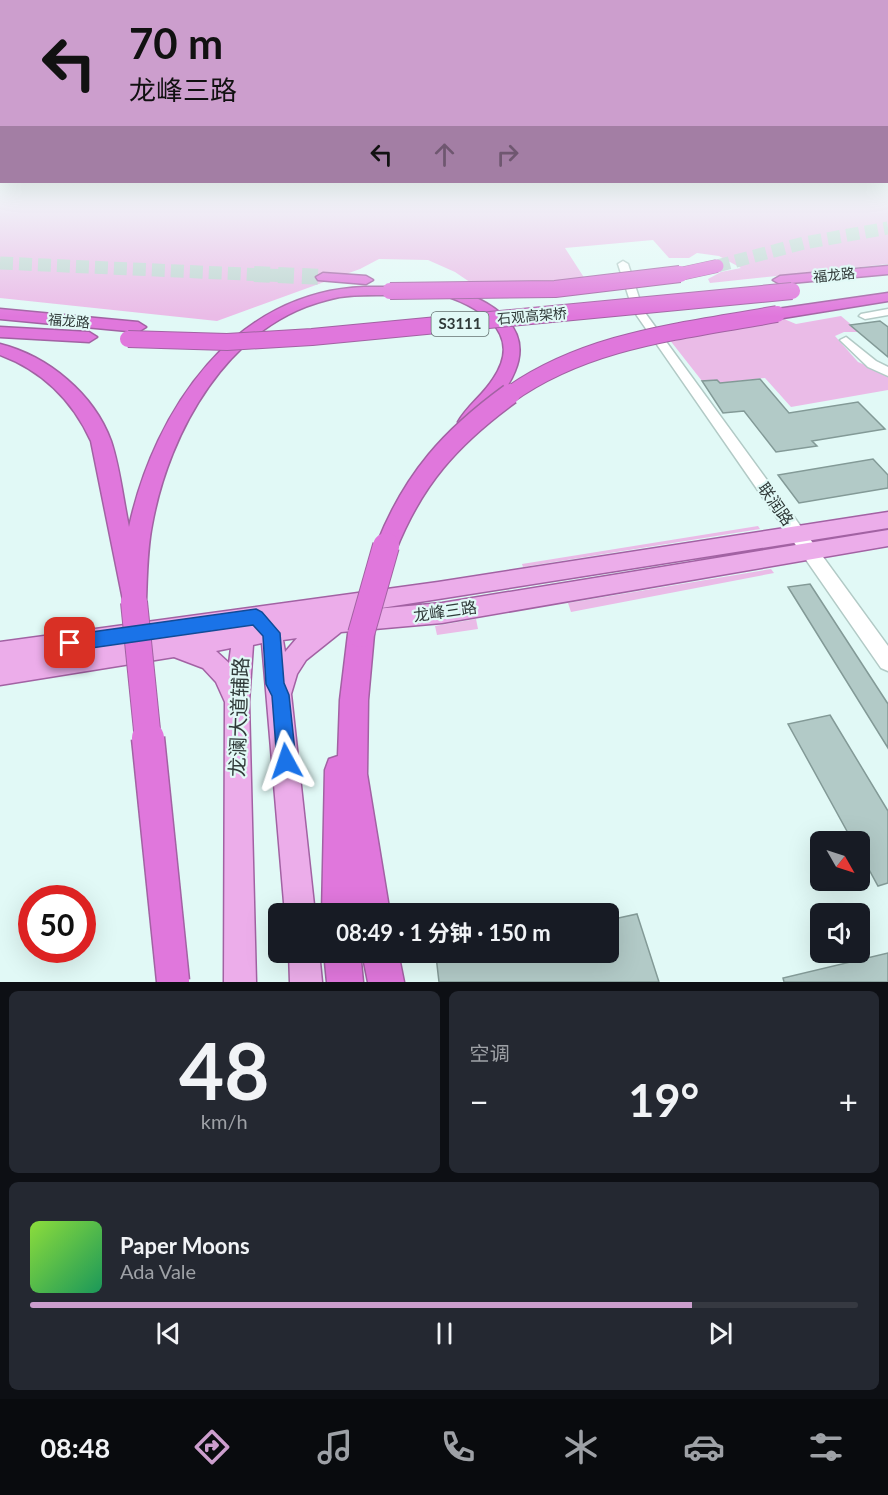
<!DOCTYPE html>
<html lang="zh">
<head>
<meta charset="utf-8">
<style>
	body { margin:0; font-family:Lato,"Noto Sans SC",sans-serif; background:#242831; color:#f1f3f6; height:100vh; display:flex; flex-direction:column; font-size:22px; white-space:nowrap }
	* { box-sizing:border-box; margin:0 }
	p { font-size:20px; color:#9ea1a6 }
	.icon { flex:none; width:33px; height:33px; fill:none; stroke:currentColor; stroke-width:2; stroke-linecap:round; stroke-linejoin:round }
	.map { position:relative; height:982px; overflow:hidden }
	.drawer { display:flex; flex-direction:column; gap:9px; padding:9px; background:#0d0f14; flex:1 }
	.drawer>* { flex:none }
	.guide { position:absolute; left:0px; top:0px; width:888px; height:183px; box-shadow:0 6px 24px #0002; background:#cc9ecd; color:#111; overflow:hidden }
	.needle { width:39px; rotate:129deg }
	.fabs { position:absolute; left:810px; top:831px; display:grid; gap:12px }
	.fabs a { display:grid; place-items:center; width:60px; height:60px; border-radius:9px; background:#171b24; box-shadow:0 6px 24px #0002; font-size:30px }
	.speed { position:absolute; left:18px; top:885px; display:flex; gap:12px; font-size:30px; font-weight:700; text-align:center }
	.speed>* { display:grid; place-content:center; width:78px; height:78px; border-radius:50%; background:#171b24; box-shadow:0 6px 24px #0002; line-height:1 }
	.speed .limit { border:9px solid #d22; background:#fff; color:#111 }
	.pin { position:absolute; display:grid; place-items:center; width:51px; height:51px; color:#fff; margin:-26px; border-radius:12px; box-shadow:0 3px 9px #0006 }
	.me { position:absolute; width:66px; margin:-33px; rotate:355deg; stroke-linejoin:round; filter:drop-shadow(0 0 4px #0008) }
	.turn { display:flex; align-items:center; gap:21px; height:126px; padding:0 30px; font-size:27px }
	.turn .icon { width:78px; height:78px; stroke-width:2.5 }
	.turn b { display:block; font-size:42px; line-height:51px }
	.lanes { display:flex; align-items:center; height:57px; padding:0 30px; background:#0003; justify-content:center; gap:30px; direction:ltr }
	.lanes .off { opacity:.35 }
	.big { font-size:45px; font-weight:700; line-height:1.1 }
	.drawer .tile { flex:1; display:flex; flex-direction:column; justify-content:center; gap:9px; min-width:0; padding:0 21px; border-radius:9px; background:#242831 }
	.drawer .dial { align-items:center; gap:0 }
	.dial b { font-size:78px; line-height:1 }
	.song { display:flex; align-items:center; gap:18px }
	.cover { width:72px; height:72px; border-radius:9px; background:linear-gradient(135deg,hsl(90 70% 55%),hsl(150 70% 35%)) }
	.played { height:6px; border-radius:3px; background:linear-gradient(90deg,#cc9ecd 80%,#363941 80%) }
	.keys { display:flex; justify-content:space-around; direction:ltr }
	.heat { display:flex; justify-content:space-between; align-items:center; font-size:33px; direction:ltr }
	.drawer .tiles { flex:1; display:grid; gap:9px; grid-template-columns:1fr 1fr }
	.tile:last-child { grid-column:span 2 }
	.trip { position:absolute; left:268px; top:903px; width:351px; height:60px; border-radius:9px; background:#171b24; box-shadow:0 6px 24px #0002; font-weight:700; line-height:60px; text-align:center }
	.dock { display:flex; height:96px; justify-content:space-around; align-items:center; background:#090b0e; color:#9ea1a6 }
	.dock .icon { width:42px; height:42px }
	.dock .active { color:#cc9ecd }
	.dock b { font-size:27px; color:#f1f3f6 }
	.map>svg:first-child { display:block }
</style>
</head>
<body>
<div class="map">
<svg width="888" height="982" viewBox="0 0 888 982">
	<rect width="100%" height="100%" fill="#e1f9f6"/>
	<g fill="#eabbe7">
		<path d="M0,180H888V264L710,283L708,279L721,272L741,268L719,256L697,253L689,258H669L653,240L565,248L585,279L480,289L455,272L428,260L379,259L360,269L217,321L0,298Z"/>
		<path d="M841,316L860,332H844L835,336L858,362L888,375V390L791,407L765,378L720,383L717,380L702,381L669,339L784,319L796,324Z"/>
		<path d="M758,526L760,529L523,567L522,564Z"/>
		<path d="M771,569L774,573L571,612L568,603Z"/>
		<path d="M476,619L478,629L437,635L435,626Z"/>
	</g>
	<g fill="#b2cac7" stroke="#839a97" stroke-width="1.5">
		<path d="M880,321L888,327V357L850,325Z"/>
		<path d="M760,379L789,413L858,402L885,429L812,441L817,446L776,452L744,411L723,413L702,381L717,380L720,383Z"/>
		<path d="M873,459L888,475V488L799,503L778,475Z"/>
		<path d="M810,584L888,704V748L788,587Z"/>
		<path d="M830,715L888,811V883L878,886L860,853V842H853L788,724Z"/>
		<path d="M637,914L659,982H439L436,956L454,952H609V920Z"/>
		<path d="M888,953V982H784L783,978Z"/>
	</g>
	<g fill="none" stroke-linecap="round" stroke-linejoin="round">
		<g stroke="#bed3d0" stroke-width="13" stroke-dasharray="13 6" stroke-linecap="butt">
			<path d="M0,263L288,276"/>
			<path d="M717,266L804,243L888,228"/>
		</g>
		<path stroke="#bed3d0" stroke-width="16" stroke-dasharray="16 8" stroke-linecap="butt" d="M254,274L323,277"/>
		<g stroke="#b2cac6" stroke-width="3">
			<g id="minor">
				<path d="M623,261L628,264L643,310L888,646V671L881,668L633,310L618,264Z"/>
				<path d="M888,309V315L865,319L859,316L861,314Z"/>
				<path d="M846,337L876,361L888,367V376L868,367L842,342L840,340Z"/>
			</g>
		</g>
		<g stroke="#a262a3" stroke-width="3">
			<g id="major">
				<path d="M888,512V528L375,609L442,603L888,530V546L442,623L341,632L306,660L297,674L291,694L315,914H285L262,643L253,645L249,702L256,982H224L225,702L216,682L203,668L174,657L0,685V642L438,582ZM297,638L285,652L283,640ZM231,648L229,663L216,651Z"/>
				<path d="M289,952H319L322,982H290Z"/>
			</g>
		</g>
		<g stroke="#a262a3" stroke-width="3">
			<g id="highway">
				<path d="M888,266V274L780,284L773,280L780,276Z"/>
				<path d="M323,273L366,276L373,280L366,284L318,280L316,277Z"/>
				<path d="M438,285C478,294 536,320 515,371C507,392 488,409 474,427H460L458,422C467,406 483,395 493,379C527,330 473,303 433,292L431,289Z"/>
				<path d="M364,287H390L397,291L390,295C369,295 347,294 327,300C228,325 169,431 152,525C147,550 147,576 146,602L143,610L134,613L125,610L91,441C72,400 43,371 0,355V344C48,356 94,394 111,441C120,468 123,499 129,527C155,409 234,292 364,287Z"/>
				<path d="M888,293V301L777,319L769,314L777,309Z"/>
				<path d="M0,309L138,322L146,327L138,332L0,319Z"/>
				<path d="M0,327L89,332L97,337L89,342L0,337Z"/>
				<path d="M361,622L370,626L374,634L368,700L367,774L390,914H322L325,770L329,759L338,756L340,700L348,634L352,626Z"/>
				<path d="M324,952H360L363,982H327Z"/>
				<path d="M362,952H398L404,982H368Z"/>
			</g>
		</g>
		<use href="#minor" fill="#fff" fill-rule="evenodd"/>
		<use href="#major" fill="#ecadea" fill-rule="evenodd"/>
		<use href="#highway" fill="#e077dc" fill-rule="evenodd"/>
		<g stroke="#a262a3" stroke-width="14" stroke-linecap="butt">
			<path id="highway-bridge-far4" d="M671,276L717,266"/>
		</g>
		<g stroke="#a262a3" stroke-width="18" stroke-linecap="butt">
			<g id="highway-bridge-far3">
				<path d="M390,291L555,289L680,274"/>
				<path d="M128,339L227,342L312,337L792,291"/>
				<path d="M508,396C587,339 684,331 777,314"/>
			</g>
		</g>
		<g stroke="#a262a3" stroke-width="23" stroke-linecap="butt">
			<path id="highway-bridge-far2" d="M386,548C413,479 451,437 510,394"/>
		</g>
		<g stroke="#a262a3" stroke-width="28" stroke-linecap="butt">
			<g id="highway-bridge-far1">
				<path d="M134,602L148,740"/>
				<path d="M361,634L386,546"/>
			</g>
		</g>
		<g stroke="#a262a3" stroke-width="35" stroke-linecap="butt">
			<path id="highway-bridge" d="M148,738L173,981"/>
		</g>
		<use href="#highway-bridge-far4" stroke="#e077dc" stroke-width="13"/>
		<use href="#highway-bridge-far3" stroke="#e077dc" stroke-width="16"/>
		<use href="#highway-bridge-far2" stroke="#e077dc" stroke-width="20"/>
		<use href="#highway-bridge-far1" stroke="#e077dc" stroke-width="26"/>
		<use href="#highway-bridge" stroke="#e077dc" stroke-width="32"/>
	</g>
	<linearGradient id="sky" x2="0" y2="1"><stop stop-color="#73bfda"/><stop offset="0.57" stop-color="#f2fcfb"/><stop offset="1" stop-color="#f2fcfb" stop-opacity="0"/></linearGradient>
	<rect width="888" height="317" fill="url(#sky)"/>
	<path fill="#1a73e8" stroke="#114b97" stroke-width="1.5" d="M256,609L262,612L280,633L284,683L289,695L296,761L293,768L286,770L279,768L277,761L272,696L266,684L263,636L253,625L70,651L64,649L61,643L64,638L70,635Z"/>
	<g text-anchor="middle" stroke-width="4.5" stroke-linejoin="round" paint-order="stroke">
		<g font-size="14" fill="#303a39" stroke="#e1f9f6">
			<text transform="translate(834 275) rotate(-6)" y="5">福龙路</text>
			<text transform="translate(532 316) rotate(-5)" y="5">石观高架桥</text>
			<text transform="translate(69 321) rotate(5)" y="5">福龙路</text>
		</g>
		<rect fill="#e1f9f6" stroke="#657372" stroke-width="1.5" x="431.5" y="312" width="57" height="24" rx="4.5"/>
		<g font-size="15" font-weight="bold" fill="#303a39">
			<text x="460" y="329">S3111</text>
		</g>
		<g font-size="16" fill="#303a39" stroke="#e1f9f6">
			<text transform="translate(776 504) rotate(55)" y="6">联润路</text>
			<text transform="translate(445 611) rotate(-8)" y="6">龙峰三路</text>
		</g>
		<g font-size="20" fill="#303a39" stroke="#e1f9f6">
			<text transform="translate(239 717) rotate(-88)" y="7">龙澜大道辅路</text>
		</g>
	</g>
</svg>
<div class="fabs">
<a><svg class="needle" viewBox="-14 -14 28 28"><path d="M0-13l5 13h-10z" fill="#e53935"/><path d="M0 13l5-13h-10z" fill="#9ea1a6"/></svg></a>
<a><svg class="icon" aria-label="sound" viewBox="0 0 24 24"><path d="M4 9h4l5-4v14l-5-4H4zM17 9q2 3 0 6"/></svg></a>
</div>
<div class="speed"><div class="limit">50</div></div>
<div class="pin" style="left:70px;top:643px;background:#d93025"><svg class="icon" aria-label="arrive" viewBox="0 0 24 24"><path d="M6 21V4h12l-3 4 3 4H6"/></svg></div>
<svg class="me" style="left:286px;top:761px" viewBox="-20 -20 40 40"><path d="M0-17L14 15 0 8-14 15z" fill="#1a73e8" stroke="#fff" stroke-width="4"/></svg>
<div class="trip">08:49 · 1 分钟 · 150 m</div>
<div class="guide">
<div class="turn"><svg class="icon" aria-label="left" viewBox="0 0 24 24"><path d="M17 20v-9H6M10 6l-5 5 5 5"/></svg><div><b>70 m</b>龙峰三路</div></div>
<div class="lanes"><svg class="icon" aria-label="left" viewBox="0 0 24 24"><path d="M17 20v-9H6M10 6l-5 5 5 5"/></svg><svg class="icon off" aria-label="ahead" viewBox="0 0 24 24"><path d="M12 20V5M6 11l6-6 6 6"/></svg><svg class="icon off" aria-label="right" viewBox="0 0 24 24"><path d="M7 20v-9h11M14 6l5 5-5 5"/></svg></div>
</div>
</div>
<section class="drawer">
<div class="tiles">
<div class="tile dial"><b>48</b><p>km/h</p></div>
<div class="tile"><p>空调</p>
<div class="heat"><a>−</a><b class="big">19°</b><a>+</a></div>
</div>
<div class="tile">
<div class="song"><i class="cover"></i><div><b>Paper Moons</b><p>Ada Vale</p></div></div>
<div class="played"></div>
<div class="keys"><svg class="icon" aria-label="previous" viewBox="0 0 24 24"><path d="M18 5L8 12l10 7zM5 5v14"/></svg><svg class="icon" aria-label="pause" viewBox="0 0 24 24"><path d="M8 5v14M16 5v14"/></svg><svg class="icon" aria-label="next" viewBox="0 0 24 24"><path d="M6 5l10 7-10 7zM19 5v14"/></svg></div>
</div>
</div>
</section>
<nav class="dock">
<b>08:48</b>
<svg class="icon active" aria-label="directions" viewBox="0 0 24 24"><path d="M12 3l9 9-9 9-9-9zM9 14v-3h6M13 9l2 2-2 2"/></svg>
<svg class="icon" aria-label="music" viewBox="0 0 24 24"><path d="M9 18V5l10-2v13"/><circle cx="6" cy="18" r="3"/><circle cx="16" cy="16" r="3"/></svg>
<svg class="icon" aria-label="phone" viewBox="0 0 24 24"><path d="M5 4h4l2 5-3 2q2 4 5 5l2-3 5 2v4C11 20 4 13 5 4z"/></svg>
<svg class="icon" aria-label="climate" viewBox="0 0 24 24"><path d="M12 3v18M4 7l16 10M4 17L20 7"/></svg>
<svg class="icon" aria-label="car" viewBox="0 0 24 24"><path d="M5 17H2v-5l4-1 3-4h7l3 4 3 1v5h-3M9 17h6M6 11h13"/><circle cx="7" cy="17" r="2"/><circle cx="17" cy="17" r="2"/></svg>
<svg class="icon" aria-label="filters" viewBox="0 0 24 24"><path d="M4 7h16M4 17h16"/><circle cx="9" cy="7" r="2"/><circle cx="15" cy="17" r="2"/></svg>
</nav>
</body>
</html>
